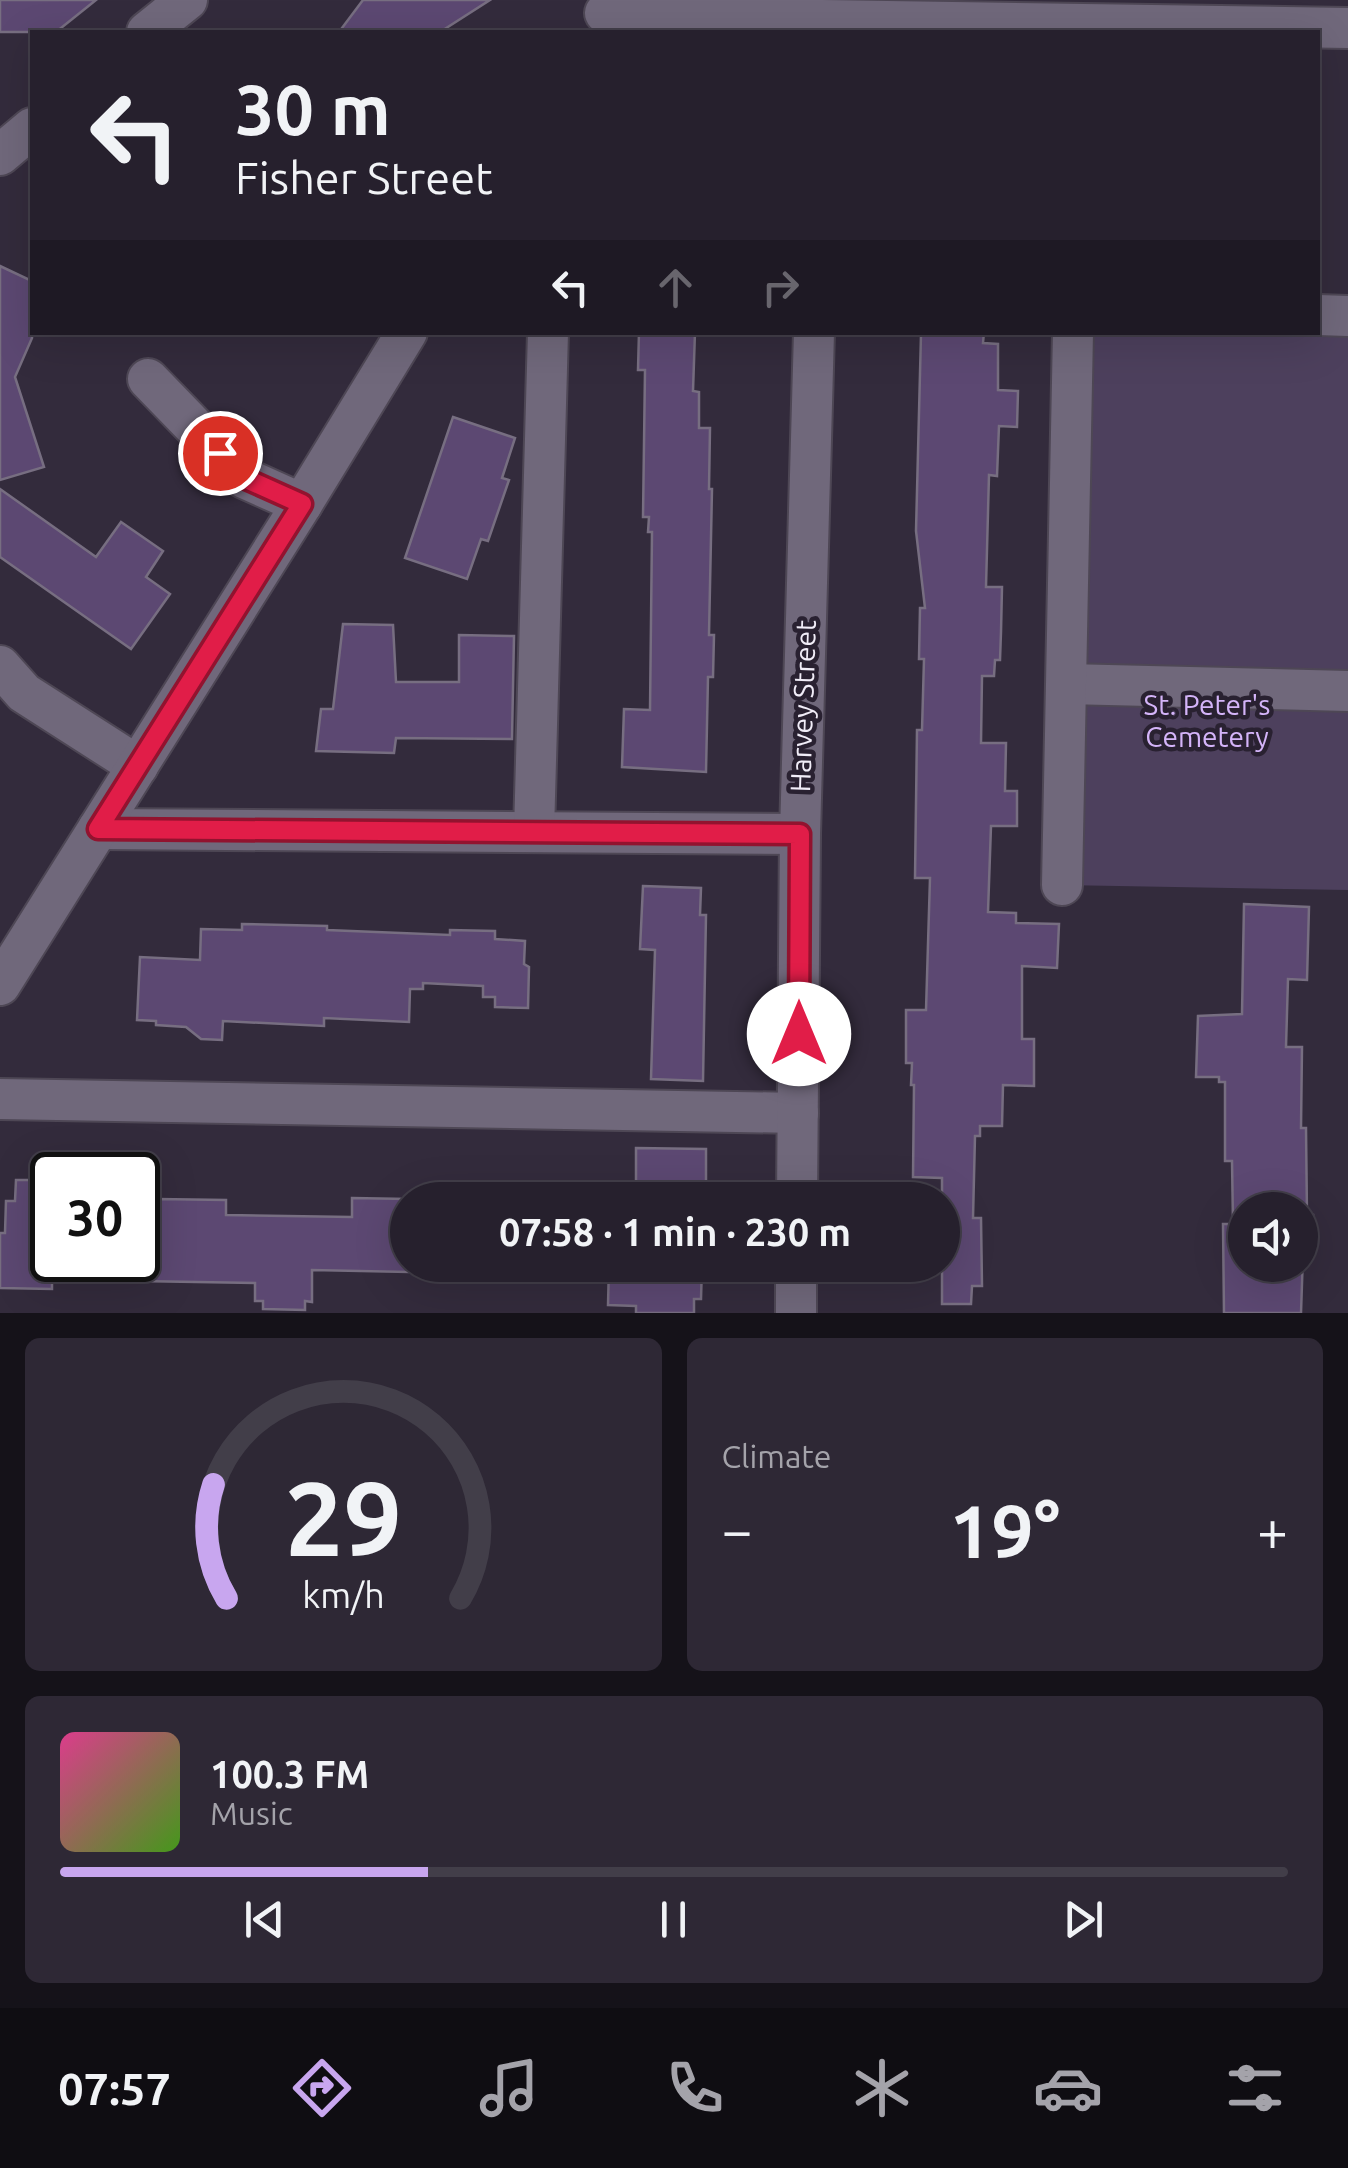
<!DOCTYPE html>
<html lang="en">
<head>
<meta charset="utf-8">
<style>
	body { margin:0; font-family:Ubuntu,sans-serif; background:#2e2835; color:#f1f3f6; height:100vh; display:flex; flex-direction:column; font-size:38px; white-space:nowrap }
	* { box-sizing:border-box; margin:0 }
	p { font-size:32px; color:#a4a3aa }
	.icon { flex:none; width:55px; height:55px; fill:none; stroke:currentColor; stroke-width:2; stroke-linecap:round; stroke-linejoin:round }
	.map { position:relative; height:1313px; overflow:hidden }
	.side { display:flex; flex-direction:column; gap:25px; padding:25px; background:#151219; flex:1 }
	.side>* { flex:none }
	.hud { position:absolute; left:30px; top:30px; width:1290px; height:305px; border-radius:0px; box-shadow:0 10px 40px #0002,0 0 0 2px #423e49; background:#26202d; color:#f1f3f6; overflow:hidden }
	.fabs { position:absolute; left:1228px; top:1192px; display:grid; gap:20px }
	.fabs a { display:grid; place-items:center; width:90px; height:90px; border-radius:50%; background:#26202d; box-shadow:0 10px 40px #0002,0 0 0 2px #423e49; font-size:50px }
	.speed { position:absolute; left:30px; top:1152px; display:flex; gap:20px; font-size:50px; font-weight:700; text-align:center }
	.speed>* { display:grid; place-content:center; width:130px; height:130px; border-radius:50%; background:#26202d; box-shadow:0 10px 40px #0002,0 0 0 2px #423e49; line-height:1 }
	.speed .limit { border:5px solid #111; border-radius:15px; background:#fff; color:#111 }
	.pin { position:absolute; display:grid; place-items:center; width:85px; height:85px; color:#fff; margin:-42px; border:5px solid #fff; border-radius:50%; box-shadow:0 2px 10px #0007 }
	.me { position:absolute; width:110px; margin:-55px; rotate:0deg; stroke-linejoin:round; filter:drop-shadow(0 0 8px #0008) }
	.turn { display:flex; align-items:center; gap:35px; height:210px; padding:0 40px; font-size:45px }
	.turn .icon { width:130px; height:130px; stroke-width:2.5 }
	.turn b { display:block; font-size:70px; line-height:85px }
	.lanes { display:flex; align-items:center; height:95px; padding:0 40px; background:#0003; justify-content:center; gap:50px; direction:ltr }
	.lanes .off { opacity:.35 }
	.big { font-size:75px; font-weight:600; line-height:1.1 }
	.side .card { flex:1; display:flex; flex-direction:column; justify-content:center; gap:15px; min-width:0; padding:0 35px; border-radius:15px; background:#2e2835 }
	.side .dial { align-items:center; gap:0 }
	.dial svg { height:260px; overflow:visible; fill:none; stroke:#423e49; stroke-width:7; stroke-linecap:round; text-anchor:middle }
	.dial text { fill:#f1f3f6; stroke:none }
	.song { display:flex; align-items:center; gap:30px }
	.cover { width:120px; height:120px; border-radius:15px; background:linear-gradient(135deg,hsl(330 70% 55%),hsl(100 70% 35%)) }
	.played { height:10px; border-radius:5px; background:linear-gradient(90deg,#c8a6ef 30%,#423e49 30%) }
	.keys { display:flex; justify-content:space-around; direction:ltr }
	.heat { display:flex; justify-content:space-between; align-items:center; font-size:55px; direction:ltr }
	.side .tiles { flex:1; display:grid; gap:25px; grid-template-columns:1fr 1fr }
	.card:last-child { grid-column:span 2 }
	.trip { position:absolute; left:390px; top:1182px; width:570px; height:100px; border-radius:50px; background:#26202d; box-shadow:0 10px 40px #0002,0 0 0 2px #423e49; font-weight:600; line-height:100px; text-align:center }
	.tab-bar { display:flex; height:160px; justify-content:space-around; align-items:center; background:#0f0d12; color:#a4a3aa }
	.tab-bar .icon { width:70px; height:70px }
	.tab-bar .active { color:#c8a6ef }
	.tab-bar b { font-size:45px; color:#f1f3f6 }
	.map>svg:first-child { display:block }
</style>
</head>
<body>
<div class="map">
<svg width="1348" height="1313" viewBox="0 0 1348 1313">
	<rect width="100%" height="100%" fill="#332b3c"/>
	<path fill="#4d405d" d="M1348,316V890L1062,885L1073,333L1318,332Z"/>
	<g fill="#5c4872" stroke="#776e81" stroke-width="2.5" fill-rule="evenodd">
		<path d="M0,0H96L56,32H0Z"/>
		<path d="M363,0H490L440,32H339Z"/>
		<path d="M0,266L32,281V338L15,377L44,467L0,480Z"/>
		<path d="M639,332H695L693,391L699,392V428H710L709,489H712L709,635H714L713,677H708L706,772L622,767L624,709L650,710L652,532H648L649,517H643L645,370H638Z"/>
		<path d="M926,332H984L983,343L998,344V390L1018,391L1017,427L999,426L997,476L989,475L986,587H1002L1001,632L1000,660H995L994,676H982L981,743H1006L1005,791H1017V826H991L988,912L1016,913V923L1059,924L1057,968L1022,966V1039H1034V1086L1003,1085L1002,1126H980V1136H975L973,1218H981L982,1286H972L971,1304H942V1178L913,1177L914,1085H911L912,1063H906V1010H926L930,878H915L917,730H922L924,659H919L920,608H925L916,531L921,334Z"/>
		<path d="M453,417L515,438L502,478L509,480L488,541L481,539L467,579L405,558Z"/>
		<path d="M0,489L96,557L121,522L163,551L146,577L170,594L131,649L0,557Z"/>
		<path d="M343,624L393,625L396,682H459V635L514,636L512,739L396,738L394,753L316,751L321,709H333Z"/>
		<path d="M643,886L701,888L700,915H706L703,1081L651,1079L655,950L640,949Z"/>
		<path d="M1244,904L1309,907L1307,980L1288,979L1286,1047H1302L1301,1128H1306L1307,1215H1313V1254H1303L1301,1313H1224L1223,1224H1233L1232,1161H1225V1082H1219V1077H1196L1198,1016L1242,1014ZM1245,1210H1300V1265H1245Z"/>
		<path d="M242,924L327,926V930L450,935V930L495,931V939L525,941L524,964L529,967L528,1008L495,1007V997H483V986L423,983V989H410L409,1022L324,1018V1026L223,1021L222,1040L201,1039L186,1027L156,1025V1021L137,1020L140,957L200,960L201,929L242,930Z"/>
		<path d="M636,1148L706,1149V1200H636Z"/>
		<path d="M16,1180H52V1289L0,1288V1233H5L6,1201H15Z"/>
		<path d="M352,1198L408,1199V1272L312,1270V1302L305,1301V1310L263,1309V1301H255V1283L138,1281V1204H158V1199L226,1200V1215L352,1217Z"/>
		<path d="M609,1265H702L701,1299H694V1313H636V1306L608,1305Z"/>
	</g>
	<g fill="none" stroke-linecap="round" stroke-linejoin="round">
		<g stroke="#4e4755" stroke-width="44">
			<g id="minor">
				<path d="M605,13L822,20L1348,28"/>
				<path d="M147,32L187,0"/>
				<path d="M0,155L32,128"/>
				<path d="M1318,315L1348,316"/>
				<path d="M148,379L244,478L302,504"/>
				<path d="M0,666L24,693L138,766"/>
				<path d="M1067,684L1348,691"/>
				<path d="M98,829L800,834"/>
				<path d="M534,832L548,332"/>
				<path d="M1062,885L1073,332"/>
				<path d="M0,985L302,504L407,332"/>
				<path d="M0,1099L798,1113"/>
				<path d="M797,1200L800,834L814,332"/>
				<path d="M796,1313V1265"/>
			</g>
		</g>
		<use href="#minor" stroke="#70687b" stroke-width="40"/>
	</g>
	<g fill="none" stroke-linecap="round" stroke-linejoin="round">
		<g stroke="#92132f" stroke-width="25">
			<path id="route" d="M220,453L244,478L302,504L98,829L800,834L799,1034"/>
		</g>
		<use href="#route" stroke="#e11d48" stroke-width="18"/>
	</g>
	<g text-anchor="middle" stroke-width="9" stroke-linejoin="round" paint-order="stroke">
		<g font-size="28" fill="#d4b4f9" stroke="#292131">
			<text x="1207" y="715">St. Peter's<tspan x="1207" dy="32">Cemetery</tspan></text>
		</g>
		<g font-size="28" fill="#f1edf8" stroke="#292131">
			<text transform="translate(803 706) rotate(-88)" y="10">Harvey Street</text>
		</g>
	</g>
</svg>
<div class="fabs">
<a><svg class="icon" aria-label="sound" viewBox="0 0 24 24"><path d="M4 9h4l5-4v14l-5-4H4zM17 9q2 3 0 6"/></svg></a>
</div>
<div class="speed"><div class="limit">30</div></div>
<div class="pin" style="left:220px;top:453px;background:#d93025"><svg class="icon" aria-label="arrive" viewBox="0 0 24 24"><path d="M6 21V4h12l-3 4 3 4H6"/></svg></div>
<svg class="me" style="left:799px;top:1034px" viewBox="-20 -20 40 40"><circle r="19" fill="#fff"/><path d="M0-13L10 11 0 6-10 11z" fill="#e11d48"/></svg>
<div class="trip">07:58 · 1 min · 230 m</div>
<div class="hud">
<div class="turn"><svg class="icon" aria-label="left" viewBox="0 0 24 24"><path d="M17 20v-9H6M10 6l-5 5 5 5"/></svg><div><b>30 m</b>Fisher Street</div></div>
<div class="lanes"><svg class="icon" aria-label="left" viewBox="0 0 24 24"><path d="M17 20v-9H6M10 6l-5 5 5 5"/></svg><svg class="icon off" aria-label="ahead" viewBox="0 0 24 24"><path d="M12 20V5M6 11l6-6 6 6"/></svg><svg class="icon off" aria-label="right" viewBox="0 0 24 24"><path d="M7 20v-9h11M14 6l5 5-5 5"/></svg></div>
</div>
</div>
<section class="side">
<div class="tiles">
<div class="card dial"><svg viewBox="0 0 100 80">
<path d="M14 69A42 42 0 1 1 86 69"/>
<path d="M14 69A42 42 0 0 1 10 34" stroke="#c8a6ef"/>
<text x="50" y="56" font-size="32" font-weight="700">29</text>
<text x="50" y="72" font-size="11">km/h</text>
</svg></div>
<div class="card"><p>Climate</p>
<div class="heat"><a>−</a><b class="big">19°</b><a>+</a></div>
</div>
<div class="card">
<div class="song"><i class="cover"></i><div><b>100.3 FM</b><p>Music</p></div></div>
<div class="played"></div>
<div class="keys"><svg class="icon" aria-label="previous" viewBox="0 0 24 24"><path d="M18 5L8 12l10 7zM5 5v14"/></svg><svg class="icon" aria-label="pause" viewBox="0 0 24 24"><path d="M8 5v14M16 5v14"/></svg><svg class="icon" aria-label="next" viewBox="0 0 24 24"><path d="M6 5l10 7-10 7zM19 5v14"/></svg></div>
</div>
</div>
</section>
<nav class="tab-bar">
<b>07:57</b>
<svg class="icon active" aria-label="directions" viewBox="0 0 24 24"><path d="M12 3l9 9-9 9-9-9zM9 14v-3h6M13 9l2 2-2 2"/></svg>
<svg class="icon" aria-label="music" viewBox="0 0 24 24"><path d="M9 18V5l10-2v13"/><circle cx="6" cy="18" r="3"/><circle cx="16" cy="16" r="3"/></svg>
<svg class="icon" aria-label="phone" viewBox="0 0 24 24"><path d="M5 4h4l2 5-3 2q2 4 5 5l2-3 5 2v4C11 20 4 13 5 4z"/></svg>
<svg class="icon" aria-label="climate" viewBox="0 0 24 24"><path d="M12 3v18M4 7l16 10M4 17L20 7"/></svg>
<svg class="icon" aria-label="car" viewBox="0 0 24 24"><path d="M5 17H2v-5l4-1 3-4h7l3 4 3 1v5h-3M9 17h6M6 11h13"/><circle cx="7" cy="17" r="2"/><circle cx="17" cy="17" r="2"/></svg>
<svg class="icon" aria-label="filters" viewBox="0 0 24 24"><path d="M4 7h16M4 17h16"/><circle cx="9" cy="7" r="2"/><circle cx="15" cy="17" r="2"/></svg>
</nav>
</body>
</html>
